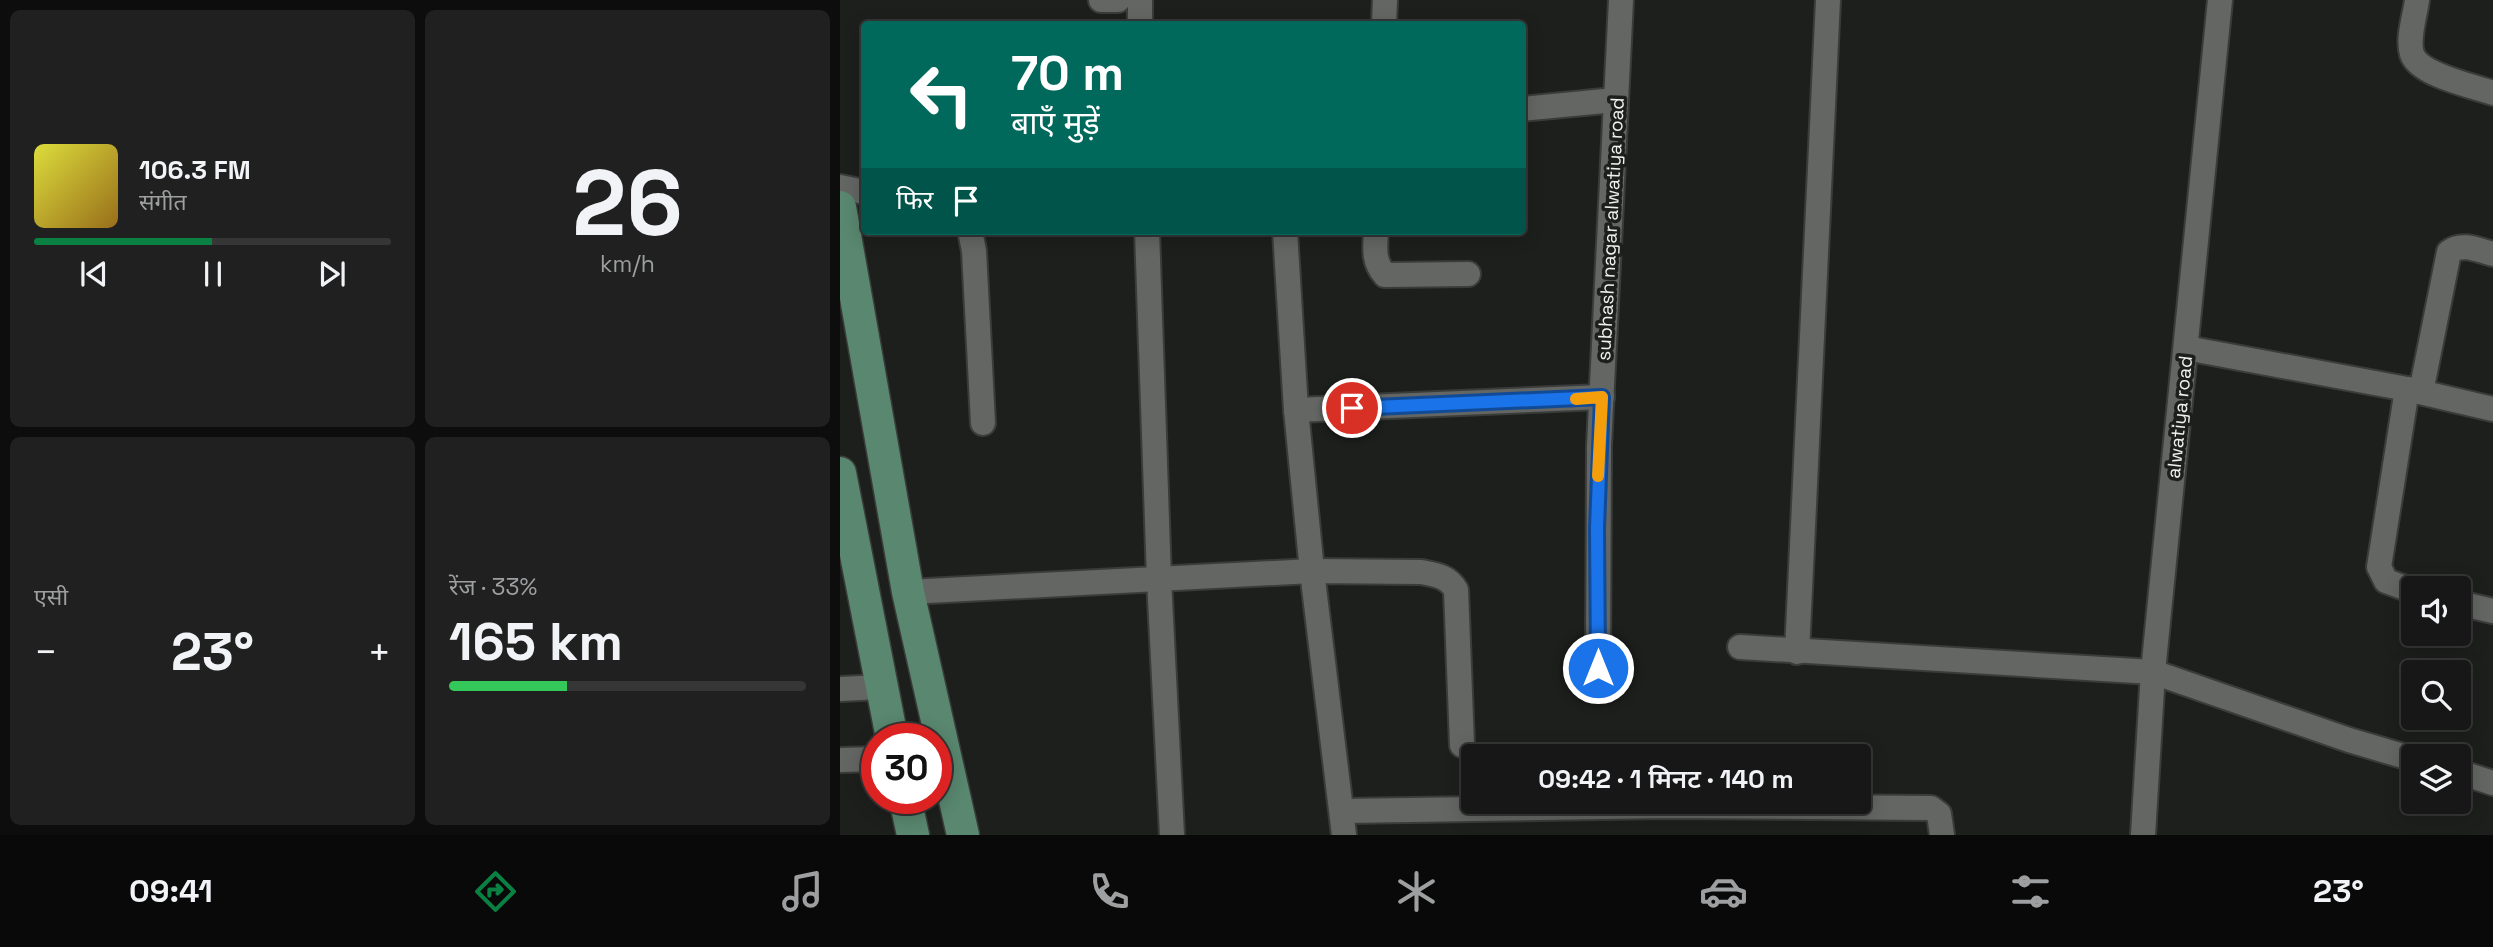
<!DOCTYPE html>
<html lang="hi">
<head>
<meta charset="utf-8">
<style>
	body { margin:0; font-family:"Space Grotesk","Noto Sans Devanagari",sans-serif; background:#1f201f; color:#f1f3f6; height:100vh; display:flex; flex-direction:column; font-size:26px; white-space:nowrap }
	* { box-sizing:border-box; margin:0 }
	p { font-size:23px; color:#9e9fa1 }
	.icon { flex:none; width:38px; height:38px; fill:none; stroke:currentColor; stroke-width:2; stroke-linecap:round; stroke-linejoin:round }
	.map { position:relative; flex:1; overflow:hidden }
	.side { display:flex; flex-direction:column; gap:10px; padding:10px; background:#0c0d0c; width:840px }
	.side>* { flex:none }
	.top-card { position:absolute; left:21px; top:21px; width:665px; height:214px; border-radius:7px; box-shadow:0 4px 18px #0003,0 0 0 2px #353635; background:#00695c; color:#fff; overflow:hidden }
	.buttons { position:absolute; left:1561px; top:576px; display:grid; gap:14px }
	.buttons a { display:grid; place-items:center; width:70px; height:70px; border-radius:7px; background:#161716; box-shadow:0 4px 18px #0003,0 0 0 2px #353635; font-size:35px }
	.speed { position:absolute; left:21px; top:723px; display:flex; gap:14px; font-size:35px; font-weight:700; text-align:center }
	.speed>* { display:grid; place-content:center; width:91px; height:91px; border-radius:50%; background:#161716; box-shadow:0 4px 18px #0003,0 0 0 2px #353635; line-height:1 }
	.speed .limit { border:10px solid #d22; background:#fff; color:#111 }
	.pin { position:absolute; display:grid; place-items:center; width:60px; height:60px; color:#fff; margin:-30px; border:4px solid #fff; border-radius:50%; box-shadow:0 2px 7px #0007 }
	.me { position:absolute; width:77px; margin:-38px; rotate:0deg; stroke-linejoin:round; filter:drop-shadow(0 0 5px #0008) }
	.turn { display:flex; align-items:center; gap:24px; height:147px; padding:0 35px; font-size:32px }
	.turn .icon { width:91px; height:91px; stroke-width:2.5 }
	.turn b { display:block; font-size:49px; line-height:60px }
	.then { display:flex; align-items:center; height:66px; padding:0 35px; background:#0003; gap:14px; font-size:26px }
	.big { font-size:52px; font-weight:600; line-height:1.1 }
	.side .widget { flex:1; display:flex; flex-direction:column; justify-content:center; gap:10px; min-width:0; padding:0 24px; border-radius:10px; background:#1f201f }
	.side .dial { align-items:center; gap:0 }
	.dial b { font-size:91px; line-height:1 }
	.song { display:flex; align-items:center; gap:21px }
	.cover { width:84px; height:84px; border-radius:10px; background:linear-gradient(135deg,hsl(60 70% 55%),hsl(40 70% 35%)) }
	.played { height:7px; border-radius:4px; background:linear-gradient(90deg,#0b8043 50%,#353635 50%) }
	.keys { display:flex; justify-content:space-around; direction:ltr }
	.heat { display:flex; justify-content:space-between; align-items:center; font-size:38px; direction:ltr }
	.charge { height:10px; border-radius:5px; background:linear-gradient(90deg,#34c759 33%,#353635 0) }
	.side .tiles { flex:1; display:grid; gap:10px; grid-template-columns:repeat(2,1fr) }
	.trip { position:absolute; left:621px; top:744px; width:410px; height:70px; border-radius:7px; background:#161716; box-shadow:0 4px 18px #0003,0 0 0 2px #353635; font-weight:600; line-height:70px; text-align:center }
	.dock { display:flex; height:112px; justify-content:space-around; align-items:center; background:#090909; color:#9e9fa1 }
	.dock .icon { width:49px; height:49px }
	.dock .selected { color:#0b8043 }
	.dock b { font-size:32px; color:#f1f3f6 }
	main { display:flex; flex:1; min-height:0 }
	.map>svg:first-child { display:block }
</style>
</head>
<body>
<main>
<section class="side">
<div class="tiles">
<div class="widget">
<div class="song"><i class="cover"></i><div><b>106.3 FM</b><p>संगीत</p></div></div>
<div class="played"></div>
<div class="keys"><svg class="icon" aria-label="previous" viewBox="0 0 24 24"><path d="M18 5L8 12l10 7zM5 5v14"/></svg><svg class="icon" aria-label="pause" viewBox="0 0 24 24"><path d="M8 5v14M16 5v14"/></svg><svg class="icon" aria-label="next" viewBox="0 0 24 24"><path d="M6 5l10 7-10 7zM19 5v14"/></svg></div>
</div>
<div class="widget dial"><b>26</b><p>km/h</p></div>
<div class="widget"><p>एसी</p>
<div class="heat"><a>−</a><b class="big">23°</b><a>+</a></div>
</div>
<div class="widget"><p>रेंज · 33%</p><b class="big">165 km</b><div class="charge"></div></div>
</div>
</section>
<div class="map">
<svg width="1653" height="835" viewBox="0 0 1653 835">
	<rect width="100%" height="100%" fill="#1d1f1d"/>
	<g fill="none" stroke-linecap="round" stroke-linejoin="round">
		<g stroke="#3a3c3a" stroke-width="28">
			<g id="minor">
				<path d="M261,0H278"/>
				<path d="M300,0V24"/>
				<path d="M1577,0C1575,16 1567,39 1572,54C1579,75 1633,86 1653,93"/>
				<path d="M544,24L545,0"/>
				<path d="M682,109L775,100"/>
				<path d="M0,187L24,192"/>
				<path d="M130,231L134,251L143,423"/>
				<path d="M307,231L319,579L332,835"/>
				<path d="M445,231L456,410L472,571L504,835"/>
				<path d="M536,231C535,248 533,262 545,275L628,274"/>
				<path d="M1346,348L1567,389L1653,409"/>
				<path d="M1567,389L1539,567L1546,581L1573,591"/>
				<path d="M1581,392L1609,252C1622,242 1638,250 1653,254"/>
				<path d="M456,410L762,397"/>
				<path d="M68,592L472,571L581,572C596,575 608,576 616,590L622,745"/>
				<path d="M1619,603L1653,611"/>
				<path d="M900,647L1313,672L1509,740L1573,759"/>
				<path d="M957,652L988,0"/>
				<path d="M758,668L759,446L781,0"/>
				<path d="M0,689L40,687"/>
				<path d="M0,760L37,759"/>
				<path d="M1619,772L1653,783"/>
				<path d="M503,811L826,806L1091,808L1099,814L1102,835"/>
				<path d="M1303,835L1313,672L1380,0"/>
			</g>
		</g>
		<g stroke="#3a3c3a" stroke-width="35">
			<g id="major">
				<path d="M0,207L68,592L123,835"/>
				<path d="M0,473L52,738"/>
				<path d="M65,798L73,835"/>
			</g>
		</g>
		<use href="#minor" stroke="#646664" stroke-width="24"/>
		<use href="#major" stroke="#59876f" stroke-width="32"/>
	</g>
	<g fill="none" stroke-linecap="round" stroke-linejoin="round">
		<g stroke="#114b97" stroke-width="18">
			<path id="route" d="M512,408L762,397L757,528L758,668"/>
		</g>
		<use href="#route" stroke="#1a73e8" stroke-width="12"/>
		<path stroke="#f59e0b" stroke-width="12" d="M736,399L762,397L758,476"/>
	</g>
	<g text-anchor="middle" stroke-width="7" stroke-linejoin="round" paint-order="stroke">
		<g font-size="19" fill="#eff0ef" stroke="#1d1f1d">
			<text transform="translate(770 229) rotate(-87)" y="7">subhash nagar alwatiya road</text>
			<text transform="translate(1339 417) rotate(-84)" y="7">alwatiya road</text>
		</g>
	</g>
</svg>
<div class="buttons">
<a><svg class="icon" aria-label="sound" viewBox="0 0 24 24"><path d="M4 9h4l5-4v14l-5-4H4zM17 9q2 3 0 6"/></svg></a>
<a><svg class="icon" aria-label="search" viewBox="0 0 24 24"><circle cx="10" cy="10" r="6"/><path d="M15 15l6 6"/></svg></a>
<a><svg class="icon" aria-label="layers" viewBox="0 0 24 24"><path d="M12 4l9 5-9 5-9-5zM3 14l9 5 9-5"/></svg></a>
</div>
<div class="speed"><div class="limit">30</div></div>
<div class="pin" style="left:512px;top:408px;background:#d93025"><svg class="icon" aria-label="arrive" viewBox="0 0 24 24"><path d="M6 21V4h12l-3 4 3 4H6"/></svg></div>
<svg class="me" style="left:758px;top:668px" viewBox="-20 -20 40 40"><circle r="17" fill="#1a73e8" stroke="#fff" stroke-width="3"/><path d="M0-11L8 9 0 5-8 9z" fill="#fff"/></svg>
<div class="trip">09:42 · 1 मिनट · 140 m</div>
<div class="top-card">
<div class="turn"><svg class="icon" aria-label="left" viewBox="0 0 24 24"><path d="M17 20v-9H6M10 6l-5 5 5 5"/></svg><div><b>70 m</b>बाएँ मुड़ें</div></div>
<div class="then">फिर<svg class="icon" aria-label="arrive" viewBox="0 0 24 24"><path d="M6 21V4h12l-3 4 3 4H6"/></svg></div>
</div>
</div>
</main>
<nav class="dock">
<b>09:41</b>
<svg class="icon selected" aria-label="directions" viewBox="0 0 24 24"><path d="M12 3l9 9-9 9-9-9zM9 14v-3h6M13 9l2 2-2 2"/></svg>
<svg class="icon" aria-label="music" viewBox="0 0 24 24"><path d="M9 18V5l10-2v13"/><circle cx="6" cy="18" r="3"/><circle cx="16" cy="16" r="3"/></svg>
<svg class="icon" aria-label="phone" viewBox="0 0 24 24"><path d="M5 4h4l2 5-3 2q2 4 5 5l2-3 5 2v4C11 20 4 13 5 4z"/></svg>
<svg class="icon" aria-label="climate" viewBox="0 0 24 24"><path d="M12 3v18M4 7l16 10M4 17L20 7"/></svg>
<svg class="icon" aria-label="car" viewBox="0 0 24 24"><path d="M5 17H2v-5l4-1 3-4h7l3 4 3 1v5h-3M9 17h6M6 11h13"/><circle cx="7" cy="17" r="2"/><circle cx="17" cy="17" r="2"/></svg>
<svg class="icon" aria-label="filters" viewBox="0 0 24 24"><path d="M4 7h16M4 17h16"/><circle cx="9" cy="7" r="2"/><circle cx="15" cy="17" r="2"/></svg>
<b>23°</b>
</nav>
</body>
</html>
